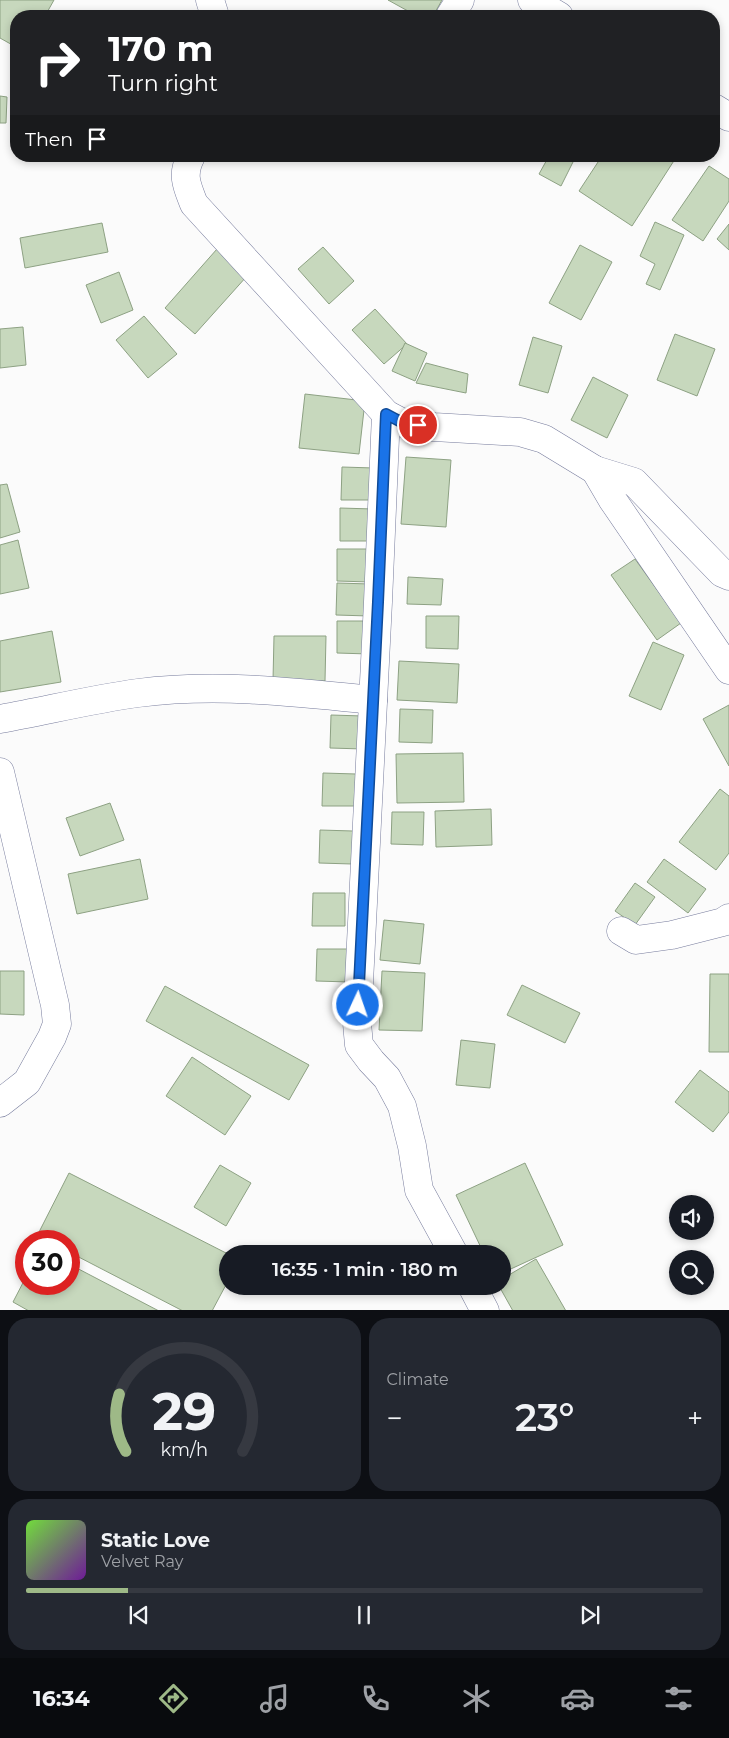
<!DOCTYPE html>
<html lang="en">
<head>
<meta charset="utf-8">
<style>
	body { margin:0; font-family:Montserrat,sans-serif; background:#242831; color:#f1f3f6; height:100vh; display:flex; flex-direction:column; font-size:19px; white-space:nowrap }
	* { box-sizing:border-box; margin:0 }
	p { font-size:16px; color:#9ea1a6 }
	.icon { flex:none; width:28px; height:28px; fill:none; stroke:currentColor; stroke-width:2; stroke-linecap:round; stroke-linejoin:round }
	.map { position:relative; height:1310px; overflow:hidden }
	.sheet { display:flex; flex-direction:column; gap:8px; padding:8px; background:#0d0f14; flex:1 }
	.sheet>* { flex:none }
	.top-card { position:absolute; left:10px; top:10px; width:710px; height:152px; border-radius:20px; box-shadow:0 2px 8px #0003; background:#202124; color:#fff; overflow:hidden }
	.controls { position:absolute; left:669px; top:1195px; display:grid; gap:10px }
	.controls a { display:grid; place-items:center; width:45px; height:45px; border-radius:50%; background:#171b24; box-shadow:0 2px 8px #0003; font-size:25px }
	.speed { position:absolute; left:15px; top:1230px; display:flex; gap:10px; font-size:25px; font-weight:700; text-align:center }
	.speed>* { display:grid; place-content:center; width:65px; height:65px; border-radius:50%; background:#171b24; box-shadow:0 2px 8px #0003; line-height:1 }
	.speed .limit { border:8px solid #d22; background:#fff; color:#111 }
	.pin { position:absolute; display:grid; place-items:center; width:42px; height:42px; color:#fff; margin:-21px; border:2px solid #fff; border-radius:50%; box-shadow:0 1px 5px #0007 }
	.me { position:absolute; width:55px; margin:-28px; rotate:3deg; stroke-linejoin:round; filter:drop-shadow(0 0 4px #0008) }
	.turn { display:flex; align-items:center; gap:18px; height:105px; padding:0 15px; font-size:22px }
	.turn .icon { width:65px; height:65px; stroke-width:2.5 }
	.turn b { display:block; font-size:35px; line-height:42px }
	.then { display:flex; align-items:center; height:48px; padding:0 15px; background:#0003; gap:10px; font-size:19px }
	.big { font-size:38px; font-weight:600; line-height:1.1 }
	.sheet .widget { flex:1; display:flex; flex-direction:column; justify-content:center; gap:8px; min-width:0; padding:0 18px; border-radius:20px; background:#242831 }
	.sheet .dial { align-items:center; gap:0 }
	.dial svg { height:130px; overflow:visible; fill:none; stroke:#363941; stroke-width:7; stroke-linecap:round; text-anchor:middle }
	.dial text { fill:#f1f3f6; stroke:none }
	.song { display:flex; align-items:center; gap:15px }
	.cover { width:60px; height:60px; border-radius:8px; background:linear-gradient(135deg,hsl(100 70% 55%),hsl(280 70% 35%)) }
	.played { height:5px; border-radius:2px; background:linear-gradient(90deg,#9eb987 15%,#363941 15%) }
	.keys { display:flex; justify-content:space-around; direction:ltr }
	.heat { display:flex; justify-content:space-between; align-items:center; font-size:28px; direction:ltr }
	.sheet .tiles { flex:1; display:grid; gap:8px; grid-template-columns:1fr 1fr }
	.widget:last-child { grid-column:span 2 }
	.trip { position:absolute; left:219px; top:1245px; width:292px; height:50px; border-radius:25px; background:#171b24; box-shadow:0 2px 8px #0003; font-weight:600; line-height:50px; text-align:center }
	.tabs { display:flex; height:80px; justify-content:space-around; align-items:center; background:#090b0e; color:#9ea1a6 }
	.tabs .icon { width:35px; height:35px }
	.tabs .current { color:#9eb987 }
	.tabs b { font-size:22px; color:#f1f3f6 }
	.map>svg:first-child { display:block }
</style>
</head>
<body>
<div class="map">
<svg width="729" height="1311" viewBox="0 0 729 1311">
	<rect width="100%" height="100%" fill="#fbfbfb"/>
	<g fill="#c7d8bd" stroke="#8da183">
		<path d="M0,0H54L45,16H16V47L0,38Z"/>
		<path d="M388,0H442L433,16H417Z"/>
		<path d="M0,96L7,97L6,123H0Z"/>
		<path d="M549,156H576L561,186L539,174Z"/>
		<path d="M602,156H677L632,226L579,191Z"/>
		<path d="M709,166L729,179V201L703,241L672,220Z"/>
		<path d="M655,222L684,235L660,290L646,284L655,264L640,256Z"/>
		<path d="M102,223L108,252L25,268L20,238Z"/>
		<path d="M729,224V250L717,239Z"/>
		<path d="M580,245L612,262L581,320L549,303Z"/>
		<path d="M323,247L354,281L329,304L298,269Z"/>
		<path d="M217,249L247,276L195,334L165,308Z"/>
		<path d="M119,272L133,310L101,323L86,285Z"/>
		<path d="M375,309L407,344L384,364L352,330Z"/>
		<path d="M144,316L177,354L148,378L116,340Z"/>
		<path d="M23,327L26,365L0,368V329Z"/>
		<path d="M675,334L715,349L697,396L657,380Z"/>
		<path d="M533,337L562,346L548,393L519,385Z"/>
		<path d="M405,343L427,353L415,381L392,371Z"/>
		<path d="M426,363L468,374L466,393L416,383Z"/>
		<path d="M593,377L628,395L607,438L571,420Z"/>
		<path d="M305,394L365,401L359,454L299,448Z"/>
		<path d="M406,457L451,460L446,527L401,524Z"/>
		<path d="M342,467L374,468V500H341Z"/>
		<path d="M7,484L20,532L0,538V485Z"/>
		<path d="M340,508L373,509L372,541H340Z"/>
		<path d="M18,540L29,588L0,594V545Z"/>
		<path d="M337,549H370V582L337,581Z"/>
		<path d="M635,559L681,623L657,640L611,575Z"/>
		<path d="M408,577L443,579L441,605L407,604Z"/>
		<path d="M337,583L370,584L369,616L336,615Z"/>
		<path d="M426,616H459L458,649L426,648Z"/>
		<path d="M337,621H370L369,654L337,653Z"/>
		<path d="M52,631L61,682L0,692V641Z"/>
		<path d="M274,636H326L325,681L273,680Z"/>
		<path d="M653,642L684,655L661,710L629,696Z"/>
		<path d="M399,661L459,664L457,703L397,700Z"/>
		<path d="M729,705V766L703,719Z"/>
		<path d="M400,709L433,710L432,743L399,742Z"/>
		<path d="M331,715L363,716V749L330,748Z"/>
		<path d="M463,753L464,802L397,803L396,754Z"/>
		<path d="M323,773L356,774L355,806H322Z"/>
		<path d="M720,789L729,796V853L716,870L679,842Z"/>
		<path d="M110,803L124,840L80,856L66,818Z"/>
		<path d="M491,809L492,845L436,847L435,811Z"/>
		<path d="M392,812H424L423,845L391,844Z"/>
		<path d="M320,830L353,831L352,864L319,863Z"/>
		<path d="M140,859L148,899L77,914L68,874Z"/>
		<path d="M664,859L706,889L688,913L647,882Z"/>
		<path d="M635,883L655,897L635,925L615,911Z"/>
		<path d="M313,893H345V926H312Z"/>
		<path d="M384,920L424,924L420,964L380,960Z"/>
		<path d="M317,949H350L349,982L316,981Z"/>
		<path d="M0,971H24V1015L0,1014Z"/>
		<path d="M382,971L425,973L422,1031L379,1030Z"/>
		<path d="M710,974H729V1052H709Z"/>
		<path d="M522,985L580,1013L565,1043L507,1015Z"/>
		<path d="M165,986L309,1065L289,1100L146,1021Z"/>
		<path d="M461,1040L495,1044L490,1088L456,1085Z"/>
		<path d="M192,1057L251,1096L225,1135L166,1096Z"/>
		<path d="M700,1070L729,1092V1112L713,1132L675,1102Z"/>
		<path d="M525,1163L563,1245L502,1273V1254H484L456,1195Z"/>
		<path d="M220,1165L251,1183L226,1226L194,1207Z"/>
		<path d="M69,1173L228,1254V1281L212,1311H183L69,1252V1241H48L37,1236Z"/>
		<path d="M536,1259L566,1311H513L499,1286H502V1279Z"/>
		<path d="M69,1264L159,1311H29L13,1302L26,1277V1284H69Z"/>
	</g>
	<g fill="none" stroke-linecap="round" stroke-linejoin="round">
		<g stroke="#777c9d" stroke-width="29">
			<g id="minor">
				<path d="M210,0L215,16"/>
				<path d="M532,0L559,16"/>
				<path d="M450,16L460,0"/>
				<path d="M714,108L729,117"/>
				<path d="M191,156C181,175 187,186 194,204L386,414L403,423L434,427L520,432L544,439L595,470L612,499L729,670"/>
				<path d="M386,414L378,602L357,1023L359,1045L371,1061L387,1078L402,1106L412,1146L419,1190L454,1254"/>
				<path d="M595,470L634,482L722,573L729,576"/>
				<path d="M0,719C45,711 93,699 138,693C216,683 295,692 373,700"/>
				<path d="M0,772L55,1005L57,1024L52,1037L27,1082L0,1103"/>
				<path d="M621,931L636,940L672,935L723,922L729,918"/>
				<path d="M472,1286L485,1311"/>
			</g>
		</g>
		<use href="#minor" stroke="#fff" stroke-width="28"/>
	</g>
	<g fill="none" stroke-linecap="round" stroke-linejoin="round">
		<g stroke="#114b97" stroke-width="12">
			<path id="route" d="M358,1005L378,602L386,414L403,423L418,425"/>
		</g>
		<use href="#route" stroke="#1a73e8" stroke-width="9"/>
	</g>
</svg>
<div class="controls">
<a><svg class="icon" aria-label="sound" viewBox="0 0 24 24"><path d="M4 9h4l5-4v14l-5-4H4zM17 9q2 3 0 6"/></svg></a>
<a><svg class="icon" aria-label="search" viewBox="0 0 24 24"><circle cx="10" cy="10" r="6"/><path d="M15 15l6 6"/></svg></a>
</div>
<div class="speed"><div class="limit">30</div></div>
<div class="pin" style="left:418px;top:425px;background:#d93025"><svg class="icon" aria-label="arrive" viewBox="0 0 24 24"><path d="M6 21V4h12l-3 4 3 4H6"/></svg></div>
<svg class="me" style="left:358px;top:1005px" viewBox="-20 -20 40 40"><circle r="17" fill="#1a73e8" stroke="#fff" stroke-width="3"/><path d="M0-11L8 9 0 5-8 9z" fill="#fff"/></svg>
<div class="trip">16:35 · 1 min · 180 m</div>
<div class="top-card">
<div class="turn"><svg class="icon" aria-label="right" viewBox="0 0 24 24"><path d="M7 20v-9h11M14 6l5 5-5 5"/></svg><div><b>170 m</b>Turn right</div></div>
<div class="then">Then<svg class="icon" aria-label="arrive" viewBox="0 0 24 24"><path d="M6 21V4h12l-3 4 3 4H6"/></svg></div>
</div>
</div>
<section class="sheet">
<div class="tiles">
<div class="widget dial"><svg viewBox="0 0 100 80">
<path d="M14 69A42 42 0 1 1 86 69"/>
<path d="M14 69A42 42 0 0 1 10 34" stroke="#9eb987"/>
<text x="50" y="56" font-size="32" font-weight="700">29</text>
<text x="50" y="72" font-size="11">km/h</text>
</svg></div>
<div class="widget"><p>Climate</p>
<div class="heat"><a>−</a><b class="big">23°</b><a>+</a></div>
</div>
<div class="widget">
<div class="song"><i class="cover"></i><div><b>Static Love</b><p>Velvet Ray</p></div></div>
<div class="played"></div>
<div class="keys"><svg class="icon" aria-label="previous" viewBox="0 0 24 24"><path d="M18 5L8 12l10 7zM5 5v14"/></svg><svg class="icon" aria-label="pause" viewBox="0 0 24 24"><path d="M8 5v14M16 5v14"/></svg><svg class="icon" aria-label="next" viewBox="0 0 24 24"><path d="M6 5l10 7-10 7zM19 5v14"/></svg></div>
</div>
</div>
</section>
<nav class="tabs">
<b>16:34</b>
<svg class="icon current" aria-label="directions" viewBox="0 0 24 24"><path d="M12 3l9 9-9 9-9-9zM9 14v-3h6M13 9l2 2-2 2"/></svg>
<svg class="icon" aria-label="music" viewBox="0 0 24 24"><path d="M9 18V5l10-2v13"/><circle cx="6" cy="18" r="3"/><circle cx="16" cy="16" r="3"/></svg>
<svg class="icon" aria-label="phone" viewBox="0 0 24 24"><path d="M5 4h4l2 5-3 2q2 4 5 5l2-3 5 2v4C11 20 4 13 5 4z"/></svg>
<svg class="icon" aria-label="climate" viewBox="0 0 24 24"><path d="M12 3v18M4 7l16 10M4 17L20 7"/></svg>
<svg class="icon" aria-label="car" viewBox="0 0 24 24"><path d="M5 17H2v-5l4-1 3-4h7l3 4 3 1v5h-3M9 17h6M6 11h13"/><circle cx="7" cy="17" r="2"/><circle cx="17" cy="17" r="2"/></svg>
<svg class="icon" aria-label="filters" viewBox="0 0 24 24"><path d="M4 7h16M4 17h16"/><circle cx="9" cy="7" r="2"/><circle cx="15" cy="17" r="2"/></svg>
</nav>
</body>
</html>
